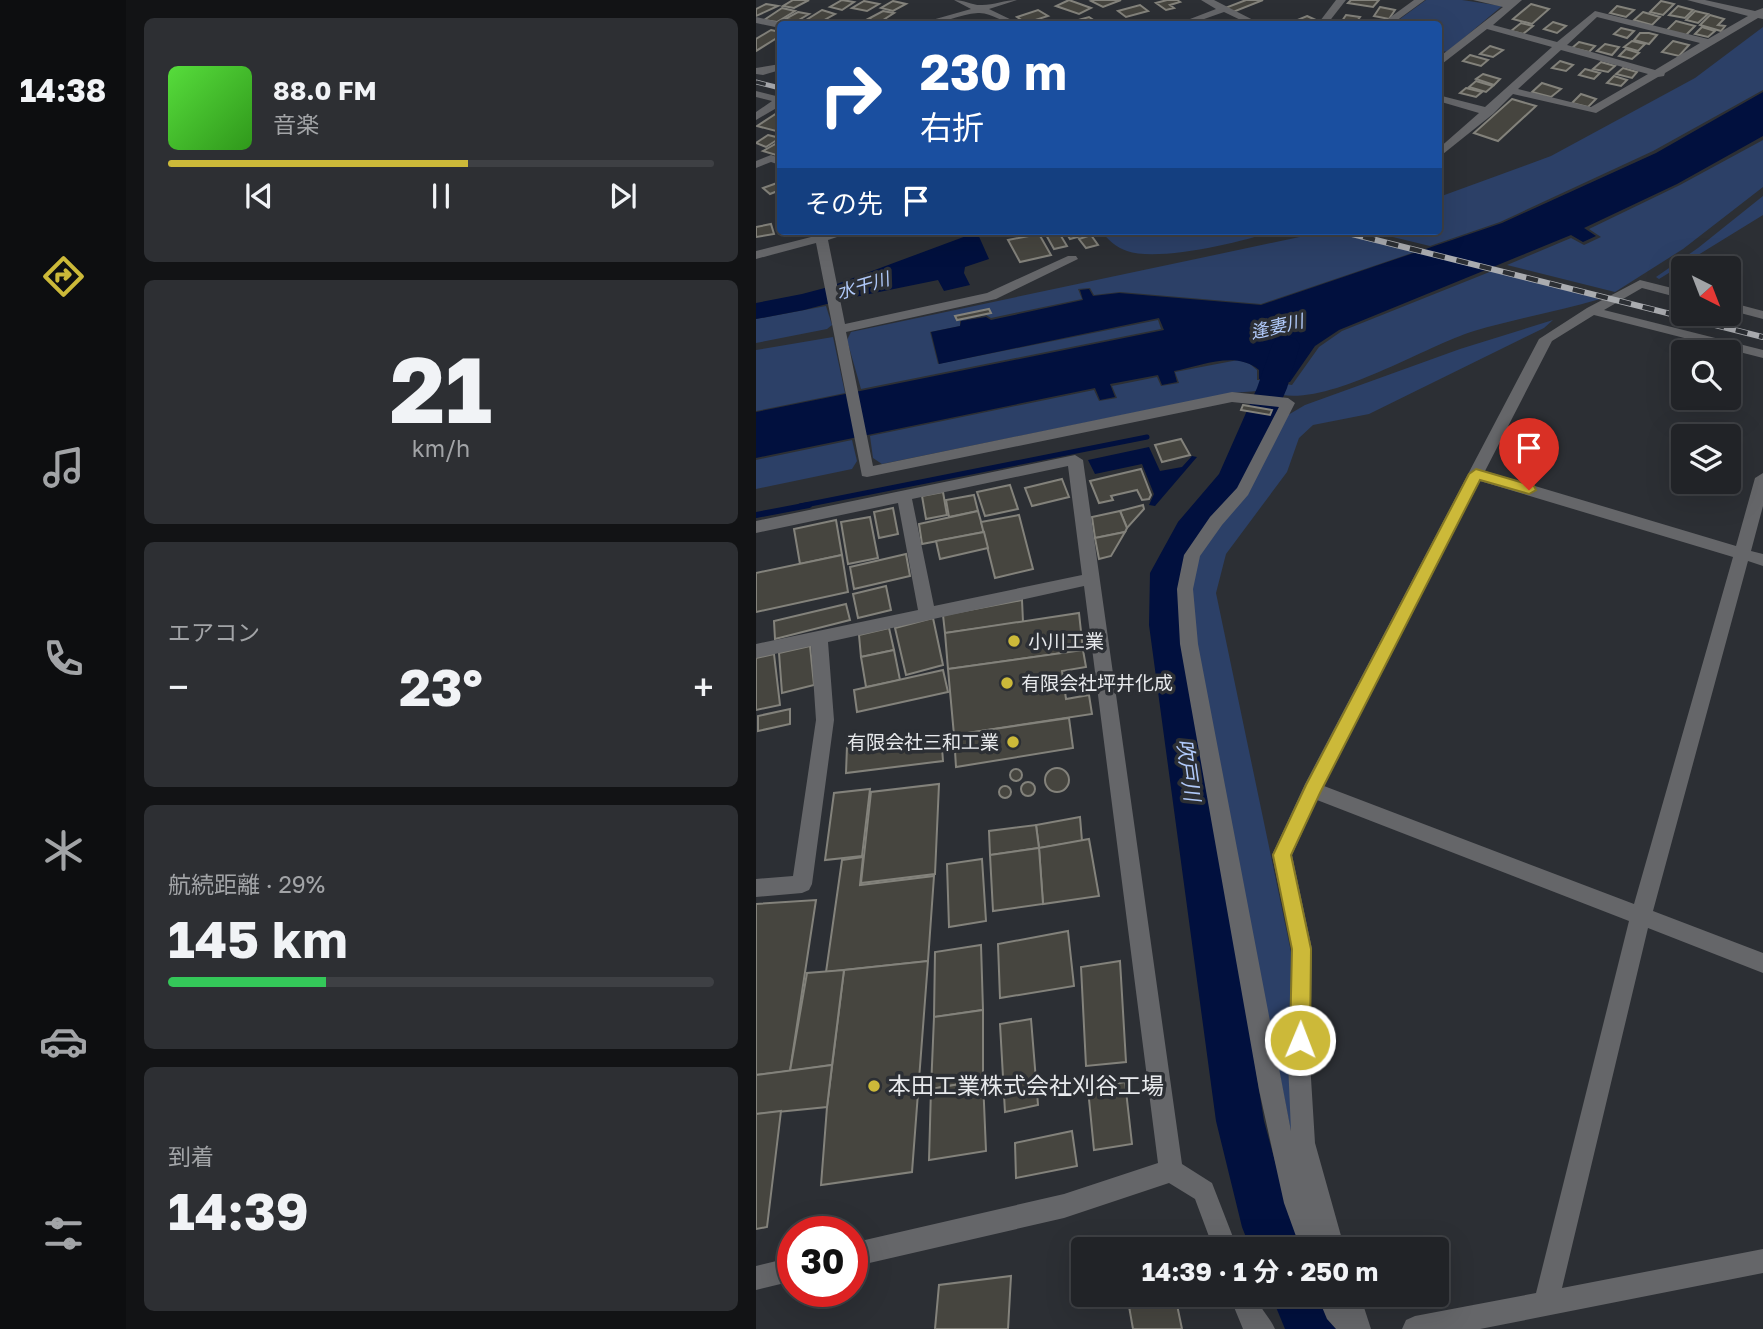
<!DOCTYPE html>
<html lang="ja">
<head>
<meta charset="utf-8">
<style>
	body { margin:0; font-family:"Golos Text","Noto Sans JP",sans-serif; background:#2d2f33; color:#f1f3f6; height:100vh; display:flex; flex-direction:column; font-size:26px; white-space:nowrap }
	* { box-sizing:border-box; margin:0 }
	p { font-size:23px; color:#a2a4a7 }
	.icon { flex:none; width:38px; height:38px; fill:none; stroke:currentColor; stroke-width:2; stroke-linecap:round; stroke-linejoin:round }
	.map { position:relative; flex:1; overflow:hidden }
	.side { display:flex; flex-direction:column; gap:18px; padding:18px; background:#121315; width:630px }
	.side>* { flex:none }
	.top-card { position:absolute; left:21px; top:21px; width:665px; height:214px; border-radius:7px; box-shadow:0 7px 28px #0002,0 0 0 2px #3e4044; background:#1a4fa0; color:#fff; overflow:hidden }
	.needle { width:46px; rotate:138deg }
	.fabs { position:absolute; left:915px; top:256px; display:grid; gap:14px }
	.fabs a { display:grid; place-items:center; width:70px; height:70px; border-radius:7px; background:#212327; box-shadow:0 7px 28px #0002,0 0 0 2px #3e4044; font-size:35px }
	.speed { position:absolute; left:21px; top:1216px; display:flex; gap:14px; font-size:35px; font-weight:700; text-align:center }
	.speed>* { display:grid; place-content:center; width:91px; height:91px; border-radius:50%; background:#212327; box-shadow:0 7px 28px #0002,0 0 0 2px #3e4044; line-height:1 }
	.speed .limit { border:10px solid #d22; background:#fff; color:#111 }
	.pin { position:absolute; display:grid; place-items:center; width:60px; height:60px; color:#fff; margin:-72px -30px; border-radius:50% 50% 50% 0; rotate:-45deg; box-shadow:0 0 7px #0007 }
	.pin .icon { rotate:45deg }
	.me { position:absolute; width:77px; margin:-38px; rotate:1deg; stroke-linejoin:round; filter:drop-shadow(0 0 5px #0008) }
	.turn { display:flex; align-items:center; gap:24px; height:147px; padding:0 28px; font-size:32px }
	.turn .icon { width:91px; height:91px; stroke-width:2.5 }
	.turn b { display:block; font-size:49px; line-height:60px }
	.then { display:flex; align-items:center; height:66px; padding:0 28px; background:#0003; gap:14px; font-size:26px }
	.big { font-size:52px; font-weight:700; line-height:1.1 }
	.side .card { flex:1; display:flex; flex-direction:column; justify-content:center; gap:10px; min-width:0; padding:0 24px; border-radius:10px; background:#2d2f33 }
	.side .dial { align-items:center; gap:0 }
	.dial b { font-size:91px; line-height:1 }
	.song { display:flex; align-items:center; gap:21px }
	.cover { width:84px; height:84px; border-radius:10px; background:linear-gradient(135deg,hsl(110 70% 55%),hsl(110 70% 35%)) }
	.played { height:7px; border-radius:4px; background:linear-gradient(90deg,#ccb939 55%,#3e4044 55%) }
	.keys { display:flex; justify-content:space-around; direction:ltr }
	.heat { display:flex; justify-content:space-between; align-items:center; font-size:38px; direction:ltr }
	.charge { height:10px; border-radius:5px; background:linear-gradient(90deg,#34c759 29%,#3e4044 0) }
	.trip { position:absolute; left:315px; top:1237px; width:378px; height:70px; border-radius:7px; background:#212327; box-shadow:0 7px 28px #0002,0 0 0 2px #3e4044; font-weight:700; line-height:70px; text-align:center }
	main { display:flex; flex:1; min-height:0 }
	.tab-bar { display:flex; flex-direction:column; width:126px; justify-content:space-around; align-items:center; background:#0d0e10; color:#a2a4a7 }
	.tab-bar .icon { width:49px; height:49px }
	.tab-bar .on { color:#ccb939 }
	.tab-bar b { font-size:32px; color:#f1f3f6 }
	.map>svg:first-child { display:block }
</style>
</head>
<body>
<main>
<nav class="tab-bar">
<b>14:38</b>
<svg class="icon on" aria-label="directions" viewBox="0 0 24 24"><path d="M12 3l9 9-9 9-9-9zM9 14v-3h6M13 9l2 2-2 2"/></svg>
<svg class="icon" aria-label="music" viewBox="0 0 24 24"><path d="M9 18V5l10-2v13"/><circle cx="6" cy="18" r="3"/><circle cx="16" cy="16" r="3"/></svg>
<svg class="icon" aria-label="phone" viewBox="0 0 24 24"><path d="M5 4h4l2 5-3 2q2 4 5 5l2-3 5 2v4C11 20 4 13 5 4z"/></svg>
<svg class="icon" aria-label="climate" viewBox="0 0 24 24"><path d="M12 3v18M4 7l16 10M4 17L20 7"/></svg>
<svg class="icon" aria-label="car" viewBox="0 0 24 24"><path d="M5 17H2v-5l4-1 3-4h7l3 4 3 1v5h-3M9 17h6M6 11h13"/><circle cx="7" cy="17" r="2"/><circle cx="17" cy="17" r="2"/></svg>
<svg class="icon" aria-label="filters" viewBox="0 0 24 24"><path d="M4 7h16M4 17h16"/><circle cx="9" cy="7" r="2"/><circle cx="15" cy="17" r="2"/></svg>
</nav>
<section class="side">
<div class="card">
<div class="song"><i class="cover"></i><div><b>88.0 FM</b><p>音楽</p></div></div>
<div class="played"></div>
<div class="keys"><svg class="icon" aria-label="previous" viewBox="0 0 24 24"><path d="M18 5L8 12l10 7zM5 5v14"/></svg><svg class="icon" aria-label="pause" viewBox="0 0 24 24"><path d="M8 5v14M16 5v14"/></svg><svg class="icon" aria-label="next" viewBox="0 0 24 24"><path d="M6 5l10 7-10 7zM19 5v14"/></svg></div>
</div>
<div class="card dial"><b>21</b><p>km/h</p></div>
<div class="card"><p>エアコン</p>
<div class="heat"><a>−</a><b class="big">23°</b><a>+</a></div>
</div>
<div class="card"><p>航続距離 · 29%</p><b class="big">145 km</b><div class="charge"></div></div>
<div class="card"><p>到着</p><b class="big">14:39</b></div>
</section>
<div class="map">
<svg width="1007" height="1329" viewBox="0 0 1007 1329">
	<rect width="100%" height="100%" fill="#2c2f34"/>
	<g fill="#2c4067">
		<path d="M670,0H706L746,6L691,52L683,50L682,24H637Z"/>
		<path d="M1007,27V90L897,151L744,222L674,246L612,231H682L683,197L795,156L939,78Z"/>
		<path d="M1007,140V187L927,249L859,292L751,265L815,238L828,245L845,237L833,229L924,185Z"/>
		<path d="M1007,196V215L903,279L900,277L942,248Z"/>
		<path d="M345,231H518C487,242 402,262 371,251C361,248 351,239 345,231Z"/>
		<path d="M572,231L659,252L505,304L364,292L338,295L334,288L322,289L326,299L235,318L230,315L204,321V326L174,332L182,364L402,320L405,329L105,389L91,340L95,332Z"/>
		<path d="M736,271L844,299C803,311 759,319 718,331C665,348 579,403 526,395L529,384L536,385L563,347L586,331Z"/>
		<path d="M70,306L76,325L71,329L0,343V319Z"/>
		<path d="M797,320L788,328L613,414L557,425L543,438L531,472L470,554L460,593L535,952L541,1162L438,644L434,590L441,556L532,415L549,405L704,349Z"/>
		<path d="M77,337L89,393L0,411V350Z"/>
		<path d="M482,360L494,364L501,370V380H507L502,391L475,393L126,464L117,458L114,436L338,390L343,401L361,398L356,386L401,377L405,386L423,383L419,372Z"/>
		<path d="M96,440L101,461L96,469L0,489V460Z"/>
	</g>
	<g fill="#01103e">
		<path d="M1007,92V136L921,184L828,228L840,236L827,242L815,235L583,330L559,346L534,382L526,381L522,394L505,391L510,379H503V370C480,350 445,366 418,371L421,382L406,385L402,375L354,384L359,397L344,400L339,388L0,458V412L408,330L403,318L183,364L175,332L204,326L205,321L230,317L235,320L327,300L324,290L333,289L337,296L363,293L505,305L746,223L900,153Z"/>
		<path d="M221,232L233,259L209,267L208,273L214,285L188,291L182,280L84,300L81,284Z"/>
		<path d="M393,447L404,471L426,467L436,456L441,457L399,506L393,505L398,494L386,464L339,474L332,460Z"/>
	</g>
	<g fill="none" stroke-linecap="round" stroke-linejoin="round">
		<path stroke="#01103e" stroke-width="5" d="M44,506L391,437"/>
		<path stroke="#01103e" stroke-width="6" d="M0,515L53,505"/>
		<g fill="#01103e" fill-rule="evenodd">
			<path d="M118,275L128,277L132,283L128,289L48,310L0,319V303L46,294Z"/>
			<path d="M530,336L540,339L544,345L531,388L493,478L447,536L428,573L429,625L508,1121L536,1224L547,1250H495L486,1227L460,1121L393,625L394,573L422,522L463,474L501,388L516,345L520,339Z"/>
			<path d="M515,1295H568L583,1329H529Z"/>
		</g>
	</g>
	<g fill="#46453f" stroke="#83827b" stroke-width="2">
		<path d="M37,0H53L38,8L27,6Z"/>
		<path d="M86,0L98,2L86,10L74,7Z"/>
		<path d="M313,0L335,8L323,14L300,6Z"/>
		<path d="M365,0L347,7L335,1L338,0Z"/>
		<path d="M411,0H421L424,2L414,5L418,8L410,10L400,3Z"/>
		<path d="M490,0H507L477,12L469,8Z"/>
		<path d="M595,0H623L617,7L592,3Z"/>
		<path d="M108,1L123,4L111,11L96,8Z"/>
		<path d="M137,1L150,4L137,11L125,8Z"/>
		<path d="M905,1L918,4L907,15L894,12Z"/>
		<path d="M10,4L22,6L0,16V9Z"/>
		<path d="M775,4L793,9L776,24L757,19Z"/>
		<path d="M384,5L392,11L370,17L362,11Z"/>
		<path d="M861,6L878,10L870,17L854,13Z"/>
		<path d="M922,6L937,10L929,18L913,15Z"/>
		<path d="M624,7L639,10L633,19L618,16Z"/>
		<path d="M26,8L39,11L21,22L8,20Z"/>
		<path d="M66,10L79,14L61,24L47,22Z"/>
		<path d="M282,10L292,16L270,23L261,17Z"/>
		<path d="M127,11L138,13L124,22L112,19Z"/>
		<path d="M939,11L952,14L942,23L930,20Z"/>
		<path d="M42,12L53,14L41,21L29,19Z"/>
		<path d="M887,12L904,17L896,25L878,20Z"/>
		<path d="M590,15L604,17L599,24H584Z"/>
		<path d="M954,15L968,19L962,25L969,26L965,31L944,25Z"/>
		<path d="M551,16L562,21L554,24H532Z"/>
		<path d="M333,17L342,23L308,24Z"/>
		<path d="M920,21L939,26L929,36L910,31Z"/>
		<path d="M797,22L810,26L801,33L788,29Z"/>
		<path d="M765,23L777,26L767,34L755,31Z"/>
		<path d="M946,27L959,31L952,37L939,34Z"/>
		<path d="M865,28L878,31L871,38L858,34Z"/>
		<path d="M15,30L24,32V36L0,51V39Z"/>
		<path d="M884,33H893L901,35L893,44L878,40Z"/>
		<path d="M876,41L889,44L882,51L868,47Z"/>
		<path d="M917,41L933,45L923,56L906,52Z"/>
		<path d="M823,42L839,46L833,52L816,48Z"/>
		<path d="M849,44L863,47L856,55L841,51Z"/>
		<path d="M734,46L747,50L737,57L724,54Z"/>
		<path d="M870,49L883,53L876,59L863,56Z"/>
		<path d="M714,55L732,60L725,66L707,61Z"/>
		<path d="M804,61L817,65L810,71L796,68Z"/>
		<path d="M845,62L859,66L852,72L837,69Z"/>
		<path d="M867,68L881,72L876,78L860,74Z"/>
		<path d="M829,69L844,73L838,79L823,75Z"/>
		<path d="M727,74L744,79L738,85L720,79Z"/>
		<path d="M858,76L871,80L865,86L851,83Z"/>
		<path d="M720,81L737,86L730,92L713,87Z"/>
		<path d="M786,83L805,89L795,97L776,92Z"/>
		<path d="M710,88L726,92L720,97L704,93Z"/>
		<path d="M825,94L840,99L832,107L816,103Z"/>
		<path d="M756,99L780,106L742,141L718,133Z"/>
		<path d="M24,111V128L20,131L1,126Z"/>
		<path d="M12,135L24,138L10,147L0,143Z"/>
		<path d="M23,142L24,153L20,155L7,151Z"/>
		<path d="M24,182V190L14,194L7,188Z"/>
		<path d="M15,224L18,234L0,237V227Z"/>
		<path d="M302,231L311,246L298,249L289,233Z"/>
		<path d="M309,231H334L336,233L314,239Z"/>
		<path d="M283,234L295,255L264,262L252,240Z"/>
		<path d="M335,235L342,245L330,248L323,239Z"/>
		<path d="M233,309L235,313L201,320L199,316Z"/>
		<path d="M487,405L516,410L514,415L485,410Z"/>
		<path d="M425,439L434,455L406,462L399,445Z"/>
		<path d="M385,469L395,495L393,499L386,500L381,490L355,496L357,500L343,503L334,481Z"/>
		<path d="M306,479L313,497L276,506L269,488Z"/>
		<path d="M254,485L262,509L229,516L221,492Z"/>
		<path d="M187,492L191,515L170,519L166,496Z"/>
		<path d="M218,495L222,511L193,517L190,500Z"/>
		<path d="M387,505L388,509L371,528L364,511Z"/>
		<path d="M137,508L142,534L123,538L118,512Z"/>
		<path d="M222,511L228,532L166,544L163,524Z"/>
		<path d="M364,511L371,528L369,532L339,538L336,517Z"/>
		<path d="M263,515L277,569L239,578L225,522Z"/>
		<path d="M114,517L122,558L92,564L85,522Z"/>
		<path d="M80,520L86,555L44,564L38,529Z"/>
		<path d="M228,532L232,548L184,559L180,541Z"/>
		<path d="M369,532L355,556L343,559L339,538Z"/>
		<path d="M150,554L154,576L98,589L94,567Z"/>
		<path d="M86,555L92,592L0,612V573Z"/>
		<path d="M130,586L135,610L102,618L97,594Z"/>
		<path d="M266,600L267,622L189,633L187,615Z"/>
		<path d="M90,604L94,620L19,639L18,621Z"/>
		<path d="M323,613L327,650L192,669L189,633Z"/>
		<path d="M177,618L187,665L150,675L139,628Z"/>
		<path d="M133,628L138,650L105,657L103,635Z"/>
		<path d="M54,646L58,685L26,693L23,653Z"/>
		<path d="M138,650L144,680L110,687L105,657Z"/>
		<path d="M327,650L330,667L306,671L310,699L333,695L336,714L198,735L192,669Z"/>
		<path d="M18,654L24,705L0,710V658Z"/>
		<path d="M187,670L192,692L101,712L98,690Z"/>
		<path d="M34,709V724L2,731V716Z"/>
		<path d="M313,718L317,748L200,767L198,735Z"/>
		<path d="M185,734L187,761L90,773L91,746Z"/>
		<circle cx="301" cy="780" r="12"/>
		<circle cx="260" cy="775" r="6"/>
		<circle cx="272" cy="789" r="7"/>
		<path d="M183,784L179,874L105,883L115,792Z"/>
		<circle cx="249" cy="792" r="6"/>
		<path d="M114,789L106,856L69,860L78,793Z"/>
		<path d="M324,817L326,841L283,848L280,825Z"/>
		<path d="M280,825L283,848L234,855L233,831Z"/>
		<path d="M333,839L343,896L287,904L283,848Z"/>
		<path d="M283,848L287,904L237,911L234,855Z"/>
		<path d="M107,857L104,885L178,876L172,961L70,972L86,860Z"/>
		<path d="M226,859L230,921L193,927L191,864Z"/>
		<path d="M60,900L34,1071L0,1075V904Z"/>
		<path d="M312,931L318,986L244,998L242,944Z"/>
		<path d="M225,945L227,1010L178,1017L179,952Z"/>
		<path d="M172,961L156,1172L65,1185L71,1107L88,970Z"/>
		<path d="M364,961L370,1062L330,1066L325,967Z"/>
		<path d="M88,970L76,1065L34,1071L51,973Z"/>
		<path d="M227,1010V1080L175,1089L178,1017Z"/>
		<path d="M275,1019L282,1105L249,1112L244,1024Z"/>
		<path d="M76,1065L71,1107L0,1114V1075Z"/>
		<path d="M227,1080L230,1151L173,1160L175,1089Z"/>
		<path d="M369,1082L376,1144L338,1150L332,1089Z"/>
		<path d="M25,1111L11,1227L0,1229V1114Z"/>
		<path d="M316,1131L321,1166L260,1178L259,1143Z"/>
		<path d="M255,1276L252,1329H179L183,1285Z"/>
		<path d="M371,1295H419L426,1329H377Z"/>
	</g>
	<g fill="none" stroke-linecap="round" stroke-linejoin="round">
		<g fill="#656669" fill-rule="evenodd">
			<path d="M198,0C208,0 218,6 226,5C238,5 249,0 261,0L233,9L264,24C248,25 236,12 222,13C203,14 187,24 167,24L169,22L215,9Z"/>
			<path d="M445,0H458L505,24H493L468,12L434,24H421L460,9Z"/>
			<path d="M580,0H590L572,23H566L564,21Z"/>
			<path d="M658,0H669L636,24H625Z"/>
			<path d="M717,0H766L737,25L801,42L839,11L952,39L992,16L931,0H949L999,11L1007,8V19L1002,18L909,73L908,76L902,77L840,113L757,94L737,114L682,158V149L723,113L682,101V95L729,107L796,47L731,29L682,67V58L747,7ZM841,17L944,43L899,70L811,45ZM805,50L892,74L835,107L762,89Z"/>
			<path d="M0,17L27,23L29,24H24V28L0,23Z"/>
			<path d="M24,64V70L7,75L0,74V68Z"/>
			<path d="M0,91L24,97V106L0,120V112L16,101L0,97Z"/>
			<path d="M15,155L24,158V165L15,162L0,168V161Z"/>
			<path d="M58,231H99L72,240L89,324L231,293L312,256H320L322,259L240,299L90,332L117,466L476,392L532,398L539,403L492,495L466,525L444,556L437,589L442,644L535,1131L532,1062L536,949L516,855L549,784L783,339L831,308L884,280L928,291V299L886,288L848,310L1007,350V358L838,315L796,341L729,471L980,546L999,478L1007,473V506L995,551L1007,554V566L992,561L897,911L1007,953V973L892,928L806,1288L1007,1249V1273L724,1329H646L650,1320L659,1316L780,1293L873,921L561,800L536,855L556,949L554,1062L559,1143L589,1250H545L528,1203L503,1090L424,644L421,589L428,555L454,517L481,488L523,407L476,402L111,477L106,476L60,243L0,259V251L59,236ZM724,481L977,557L878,904L568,786Z"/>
			<path d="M973,302L1007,311V319L973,310Z"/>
			<path d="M319,455L327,460L426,1164L456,1183L482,1250H458L439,1199L413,1183L308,1218L96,1267V1243L308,1194L402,1163L328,586L72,642L78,720L56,884L53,890L46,893L0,897V879L37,876L60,720L55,646L0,658V644L162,610L142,503L0,533V521ZM312,466L326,575L178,606L156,499Z"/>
			<path d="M37,1257V1281L0,1290V1266Z"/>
			<path d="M473,1295H499C504,1309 513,1316 519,1329H487Z"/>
			<path d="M561,1295H604L615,1329H580L571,1319Z"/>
		</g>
		<g stroke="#aaacb0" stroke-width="5">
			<path id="rail-far1" d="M0,82L24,88"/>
		</g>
		<g stroke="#aaacb0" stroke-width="6">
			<path id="rail" d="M584,231L1007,337"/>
		</g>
		<use href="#rail-far1" stroke="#2c2f34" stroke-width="3.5" stroke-dasharray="10" stroke-linecap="butt"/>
		<use href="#rail" stroke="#2c2f34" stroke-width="4.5" stroke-dasharray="12" stroke-linecap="butt"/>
	</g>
	<path fill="#ccb939" stroke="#857825" stroke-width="2" d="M720,469L778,486L780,490L773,494L724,480L564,793L535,855L555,949L554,1040L551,1047L544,1049L536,1047L534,1040L536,949L517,855L550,785L713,474Z"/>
	<g fill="#ccb939" stroke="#2c2f34" stroke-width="2.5">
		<circle cx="258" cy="641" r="7"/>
		<circle cx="251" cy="683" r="7"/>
		<circle cx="257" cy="742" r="7"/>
		<circle cx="118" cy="1086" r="7"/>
	</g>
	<g text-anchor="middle" stroke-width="7" stroke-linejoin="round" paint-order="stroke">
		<g font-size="18" font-style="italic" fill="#b0c9f9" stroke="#2c2f34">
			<text transform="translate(107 286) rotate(-16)" y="6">水干川</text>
			<text transform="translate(521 327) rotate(-13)" y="6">逢妻川</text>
		</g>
		<g font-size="19" fill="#e7e9ec" stroke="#2c2f34" text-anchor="start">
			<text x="272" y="648">小川工業</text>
			<text x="265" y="690">有限会社坪井化成</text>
			<text x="243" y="749" text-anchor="end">有限会社三和工業</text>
		</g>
		<g font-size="21" font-style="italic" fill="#b0c9f9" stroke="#2c2f34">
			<text transform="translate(432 770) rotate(82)" y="7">吹戸川</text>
		</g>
		<g font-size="23" fill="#e7e9ec" stroke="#2c2f34" text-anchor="start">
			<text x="132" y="1094">本田工業株式会社刈谷工場</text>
		</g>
	</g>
</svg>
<div class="fabs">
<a><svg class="needle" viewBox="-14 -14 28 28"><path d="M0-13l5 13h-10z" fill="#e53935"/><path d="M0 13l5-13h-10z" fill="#a2a4a7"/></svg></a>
<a><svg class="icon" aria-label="search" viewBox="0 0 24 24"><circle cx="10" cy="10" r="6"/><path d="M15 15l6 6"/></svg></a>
<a><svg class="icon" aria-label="layers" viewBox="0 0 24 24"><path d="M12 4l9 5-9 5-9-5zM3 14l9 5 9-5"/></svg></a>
</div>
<div class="speed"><div class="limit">30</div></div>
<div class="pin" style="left:773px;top:490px;background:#d93025"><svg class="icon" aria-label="arrive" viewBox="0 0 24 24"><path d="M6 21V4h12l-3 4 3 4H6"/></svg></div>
<svg class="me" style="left:544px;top:1040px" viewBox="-20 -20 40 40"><circle r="17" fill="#ccb939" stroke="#fff" stroke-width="3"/><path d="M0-11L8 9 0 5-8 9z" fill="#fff"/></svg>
<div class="trip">14:39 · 1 分 · 250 m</div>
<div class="top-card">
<div class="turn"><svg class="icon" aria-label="right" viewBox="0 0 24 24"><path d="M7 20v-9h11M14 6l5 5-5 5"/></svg><div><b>230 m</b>右折</div></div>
<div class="then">その先<svg class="icon" aria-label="arrive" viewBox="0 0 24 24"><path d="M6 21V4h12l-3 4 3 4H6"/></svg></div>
</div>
</div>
</main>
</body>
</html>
